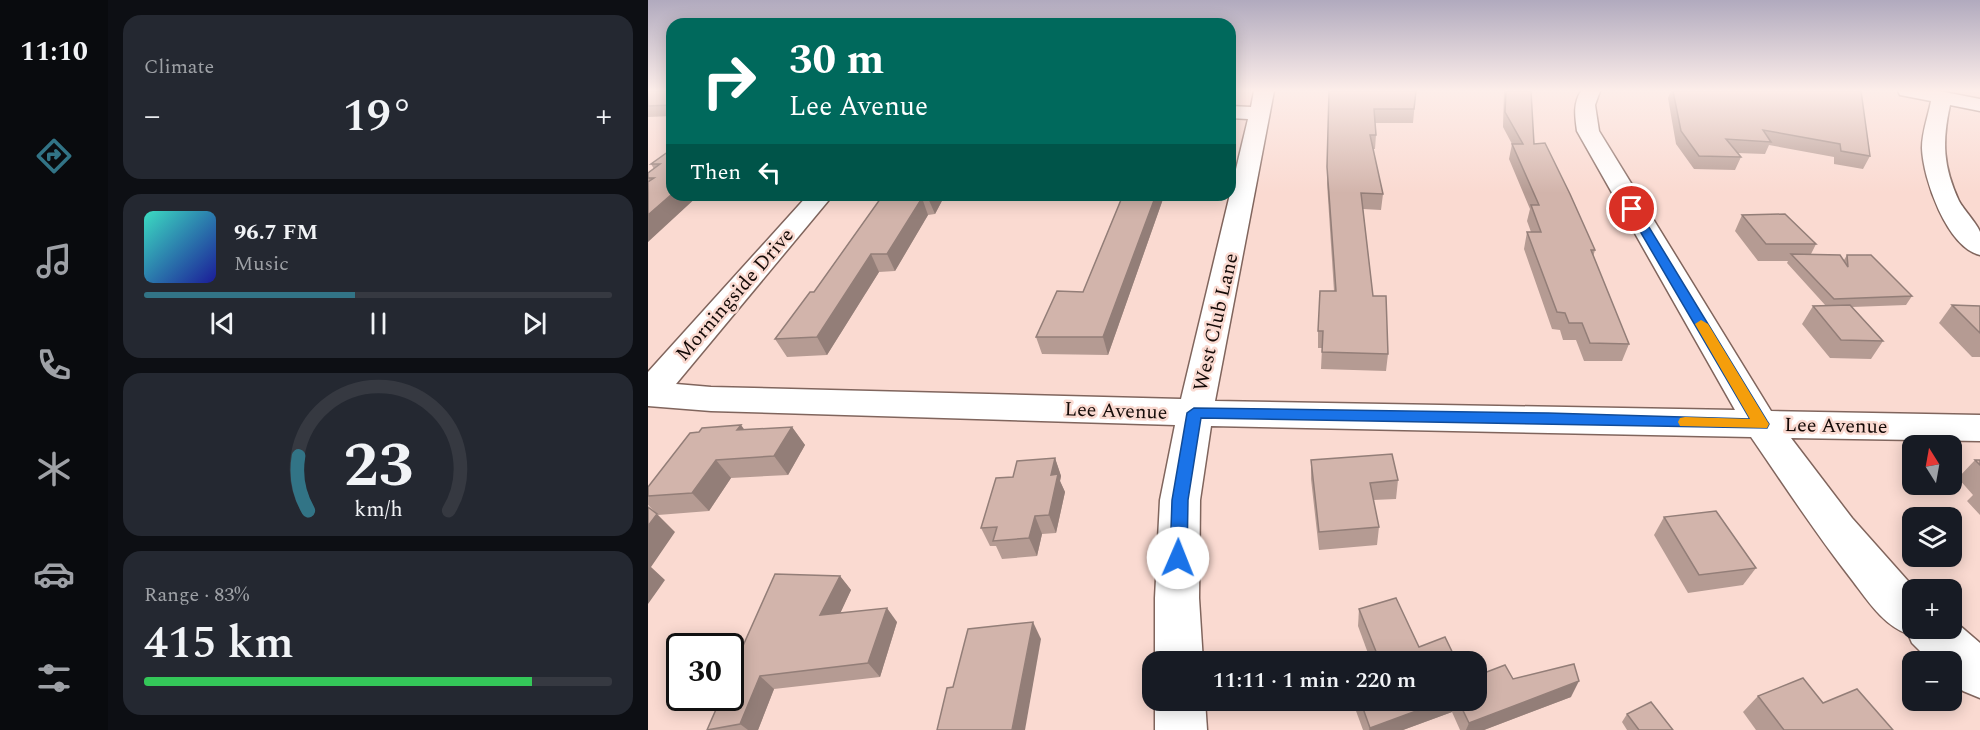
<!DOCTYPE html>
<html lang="en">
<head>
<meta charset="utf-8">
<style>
	body { margin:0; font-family:Spectral,serif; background:#242831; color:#f1f3f6; height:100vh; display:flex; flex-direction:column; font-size:22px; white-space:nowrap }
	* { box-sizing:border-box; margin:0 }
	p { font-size:20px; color:#9ea1a6 }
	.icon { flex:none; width:33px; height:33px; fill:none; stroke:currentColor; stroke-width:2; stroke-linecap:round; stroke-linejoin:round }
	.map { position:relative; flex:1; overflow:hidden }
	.details { display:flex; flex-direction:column; gap:15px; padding:15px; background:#0d0f14; width:540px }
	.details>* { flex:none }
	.hud { position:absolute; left:18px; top:18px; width:570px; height:183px; border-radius:18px; box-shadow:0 3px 15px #0003; background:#00695c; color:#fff; overflow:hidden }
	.needle { width:39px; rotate:349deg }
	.buttons { position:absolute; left:1254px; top:435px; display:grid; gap:12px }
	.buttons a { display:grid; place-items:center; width:60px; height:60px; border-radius:12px; background:#171b24; box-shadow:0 3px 15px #0003; font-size:30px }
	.speed { position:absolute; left:18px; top:633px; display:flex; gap:12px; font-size:30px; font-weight:700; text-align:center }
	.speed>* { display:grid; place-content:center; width:78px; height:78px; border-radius:50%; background:#171b24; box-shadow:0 3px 15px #0003; line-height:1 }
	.speed .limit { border:3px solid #111; border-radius:9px; background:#fff; color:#111 }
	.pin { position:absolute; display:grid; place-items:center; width:51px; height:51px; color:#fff; margin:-26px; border:3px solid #fff; border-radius:50%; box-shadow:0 2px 6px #0007 }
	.me { position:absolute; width:66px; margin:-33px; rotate:1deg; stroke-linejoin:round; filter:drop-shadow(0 0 4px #0008) }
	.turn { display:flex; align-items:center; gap:21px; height:126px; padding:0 24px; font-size:27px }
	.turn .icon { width:78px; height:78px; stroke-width:2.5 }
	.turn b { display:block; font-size:42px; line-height:51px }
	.then { display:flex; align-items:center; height:57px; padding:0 24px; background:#0003; gap:12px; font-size:22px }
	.big { font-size:45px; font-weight:600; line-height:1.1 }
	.details .tile { flex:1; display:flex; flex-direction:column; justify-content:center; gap:9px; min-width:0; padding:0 21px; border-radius:18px; background:#242831 }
	.details .dial { align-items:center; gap:0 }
	.dial svg { height:156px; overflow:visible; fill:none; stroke:#363941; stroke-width:7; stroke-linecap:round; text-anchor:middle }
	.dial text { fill:#f1f3f6; stroke:none }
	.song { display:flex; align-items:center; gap:18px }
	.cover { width:72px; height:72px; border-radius:9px; background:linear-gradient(135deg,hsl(170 70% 55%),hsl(240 70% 35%)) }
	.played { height:6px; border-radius:3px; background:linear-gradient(90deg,#327486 45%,#363941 45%) }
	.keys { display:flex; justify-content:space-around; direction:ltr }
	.heat { display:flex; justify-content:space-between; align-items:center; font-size:33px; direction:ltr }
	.charge { height:9px; border-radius:4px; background:linear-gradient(90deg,#34c759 83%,#363941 0) }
	.trip { position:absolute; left:494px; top:651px; width:345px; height:60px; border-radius:18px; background:#171b24; box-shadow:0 3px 15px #0003; font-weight:600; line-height:60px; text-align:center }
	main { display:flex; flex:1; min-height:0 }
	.tab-bar { display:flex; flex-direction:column; width:108px; justify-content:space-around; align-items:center; background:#090b0e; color:#9ea1a6 }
	.tab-bar .icon { width:42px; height:42px }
	.tab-bar .selected { color:#327486 }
	.tab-bar b { font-size:27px; color:#f1f3f6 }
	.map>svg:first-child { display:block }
</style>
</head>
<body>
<main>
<nav class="tab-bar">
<b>11:10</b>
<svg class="icon selected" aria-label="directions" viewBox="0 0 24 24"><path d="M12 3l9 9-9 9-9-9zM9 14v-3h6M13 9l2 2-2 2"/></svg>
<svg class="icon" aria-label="music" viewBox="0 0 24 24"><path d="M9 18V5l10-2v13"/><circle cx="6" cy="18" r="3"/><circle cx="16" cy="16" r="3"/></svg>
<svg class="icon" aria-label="phone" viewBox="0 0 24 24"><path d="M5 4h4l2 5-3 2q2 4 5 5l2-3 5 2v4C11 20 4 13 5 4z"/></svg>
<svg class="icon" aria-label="climate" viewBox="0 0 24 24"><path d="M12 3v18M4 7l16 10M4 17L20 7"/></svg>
<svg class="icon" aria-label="car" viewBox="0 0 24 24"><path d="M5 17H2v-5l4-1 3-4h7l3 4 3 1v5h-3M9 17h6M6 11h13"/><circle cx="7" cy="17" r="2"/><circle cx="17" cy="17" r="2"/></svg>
<svg class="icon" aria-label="filters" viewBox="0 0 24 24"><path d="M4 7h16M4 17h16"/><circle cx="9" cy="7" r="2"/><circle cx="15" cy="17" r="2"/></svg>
</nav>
<section class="details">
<div class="tile"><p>Climate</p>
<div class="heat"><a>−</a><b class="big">19°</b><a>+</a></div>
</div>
<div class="tile">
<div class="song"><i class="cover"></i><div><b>96.7 FM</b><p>Music</p></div></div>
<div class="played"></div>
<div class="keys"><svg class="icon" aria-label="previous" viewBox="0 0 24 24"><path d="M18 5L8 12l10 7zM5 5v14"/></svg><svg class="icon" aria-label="pause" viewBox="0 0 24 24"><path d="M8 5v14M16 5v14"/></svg><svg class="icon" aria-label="next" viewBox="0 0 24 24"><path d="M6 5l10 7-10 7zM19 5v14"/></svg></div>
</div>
<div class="tile dial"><svg viewBox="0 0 100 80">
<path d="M14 69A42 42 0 1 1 86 69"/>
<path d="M14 69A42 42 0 0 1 9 41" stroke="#327486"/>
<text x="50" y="56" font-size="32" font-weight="700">23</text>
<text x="50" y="72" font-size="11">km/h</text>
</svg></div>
<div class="tile"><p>Range · 83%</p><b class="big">415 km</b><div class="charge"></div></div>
</section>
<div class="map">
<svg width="1332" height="730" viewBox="0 0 1332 730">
	<rect width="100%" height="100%" fill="#fadad1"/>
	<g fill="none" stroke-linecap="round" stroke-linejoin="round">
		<g stroke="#80655d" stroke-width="3">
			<g id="street">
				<path d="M606,91H626L567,401L1087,410L929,131C927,116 925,104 933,91H952L947,105L951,131L1123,411L1332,415V441L1143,438L1204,518L1268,590H1264V628H1304V619L1332,643V698L1315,691L1304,680V662H1283L1264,643L1260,634C1235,625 1220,601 1204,580C1168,534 1136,485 1103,437L563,426L552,500L551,598L555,662H507V598L512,500L527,425L63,411L0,406V372L160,195H185L28,384L63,387L533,399L600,119L582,118V106L603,107Z"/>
				<path d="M1250,91H1291L1332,99V111L1302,105C1294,142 1295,166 1311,201C1316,210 1330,225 1332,232C1332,238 1332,249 1332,255C1299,247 1275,179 1274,148C1274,132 1280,117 1283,101L1252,95Z"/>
				<path d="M507,700H557L559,730H507Z"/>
			</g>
		</g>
		<use href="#street" fill="#fff" fill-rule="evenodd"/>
	</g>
	<g fill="#b59b93">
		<path d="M0,91H24V116L0,117Z"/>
		<path d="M681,91H768L765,123H727L728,135L727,149H725L735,194L733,210L715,209L725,296L740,354L738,371L673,369L674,348H670V331L686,291L679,183Z"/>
		<path d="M856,91H883L886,144L947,250L945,257L981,344L974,361H936L928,340H915L912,330L904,329L876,249L879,232H883L879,221L882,209L861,159L864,144L855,127Z"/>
		<path d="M1023,91H1213L1222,156L1215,169L1186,164V157L1121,145L1117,154L1089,153L1093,157L1087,170L1046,169L1028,144L1020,98Z"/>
		<path d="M24,149L0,242V173L6,169L3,164Z"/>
		<path d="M235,195H297L287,214L280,215L247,271L231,272L179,355L139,357L127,339L166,292Z"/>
		<path d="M472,195H524L522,199H515L460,355L394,354L388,337L435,292L473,200Z"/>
		<path d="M1094,215L1168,244L1163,254L1196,260L1199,255L1264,296L1258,305L1204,307L1235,341L1223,359L1182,358L1154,324L1165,306H1178L1139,263L1140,261H1110L1087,231Z"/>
		<path d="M1304,305L1332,306V357H1324L1291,323Z"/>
		<path d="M144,427L157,445L140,475L83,478L61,511L10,515L0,505V487L96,430Z"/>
		<path d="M407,458L413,476L412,481L417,492L408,533L394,534L389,556L354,559L348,546H342L333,528L365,477Z"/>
		<path d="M663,460L750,480L748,499L725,500L731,527L729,545L671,550L663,479Z"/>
		<path d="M1327,460H1332V515L1319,501L1325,495L1310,478Z"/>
		<path d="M1016,517L1108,568L1095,585L1040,593L1006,535Z"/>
		<path d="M192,576L203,590L192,613L249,622L232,677L126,689L110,730H59Z"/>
		<path d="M711,609L771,647L721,656L710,626Z"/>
		<path d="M865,679L923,697L836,730H812L804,712L755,730H715L704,700H828Z"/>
		<path d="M1110,696L1175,703L1245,730H1108L1095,712Z"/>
		<path d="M979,714L1025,730H979L974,722Z"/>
	</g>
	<g fill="#937e78">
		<path d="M24,194V195H51L0,242V215Z"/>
		<path d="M282,195H297L287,214L280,198Z"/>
		<path d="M508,195H514L515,199L460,355L455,337Z"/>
		<path d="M274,198L280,215L247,271L239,254Z"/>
		<path d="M223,254L231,272L179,355L169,337Z"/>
		<path d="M93,425L107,444L89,430Z"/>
		<path d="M144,427L157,445L140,475L126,456Z"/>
		<path d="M407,458L413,476L412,481L417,492L408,533L401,515L403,475Z"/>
		<path d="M68,460L83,478L61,511L44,493Z"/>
		<path d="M9,514L27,532L3,567L17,580L0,604V526Z"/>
		<path d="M387,516L394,534L389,556L381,538Z"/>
		<path d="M192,576L203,590L185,629L172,615Z"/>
		<path d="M239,608L249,622L232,677L220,663Z"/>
		<path d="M385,622L393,639L377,730H364Z"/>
		<path d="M112,676L126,689L110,730H100L92,724Z"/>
		<path d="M931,681L923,697L836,730H818L821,723Z"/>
		<path d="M798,700H807L804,712L755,730H721L722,728Z"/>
	</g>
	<g fill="#d2b4ab" stroke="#937e78" stroke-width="1.5">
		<path d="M0,91H24V105L0,106Z"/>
		<path d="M681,91H768L766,109H726L728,135H722L735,194L713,193L725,296H738L740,354L674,352L675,331H670L672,291H688L679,167Z"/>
		<path d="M858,91H883L886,144L897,143L922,194L947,250H943L981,344L942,343L934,323H921L917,313L909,312L879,232H893L883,205H891L864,144H875L857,112Z"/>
		<path d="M1025,91H1213L1222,156L1193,151L1192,144L1115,130L1123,142L1078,139L1093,157L1051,156L1033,131Z"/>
		<path d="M24,149V194L0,215V182L6,178H0V173L12,164H3Z"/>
		<path d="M235,195H282L280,198H274L239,254H223L169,337L127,339L162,292H166Z"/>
		<path d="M475,195H508L455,337H388L409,291L435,292Z"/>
		<path d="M1137,214L1168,244H1118L1094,215Z"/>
		<path d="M1143,254L1192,255L1200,267L1199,255H1223L1264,296L1186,299Z"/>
		<path d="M1202,305L1235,341L1193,340L1165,306Z"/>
		<path d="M1304,305L1332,306V333Z"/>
		<path d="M93,425L89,430L144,427L126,456L68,460L44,493L0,496V487L42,433L51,432L54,428Z"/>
		<path d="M744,454L750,480L722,483L731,527L671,532L663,460Z"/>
		<path d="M407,458L403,475L410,474L401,515L387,516L381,538L345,541L349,527L333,528L348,478L365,477L369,461Z"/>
		<path d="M1327,460H1332V465Z"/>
		<path d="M0,507L9,514L0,526Z"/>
		<path d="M1068,511L1108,568L1051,575L1016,517Z"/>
		<path d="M127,574L192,576L172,615L239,608L220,663L112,676L92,724L59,730L73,698H82V675Z"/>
		<path d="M748,598L771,647L797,637L809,662H705L729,654L711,609Z"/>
		<path d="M385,622L364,730H289L299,688L305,687L320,629Z"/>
		<path d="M926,664L931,681L821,723L810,700H828V676L857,665L865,679Z"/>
		<path d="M1155,678L1175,703L1209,689L1245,730H1136L1110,696Z"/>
		<path d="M712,700H798L722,728Z"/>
		<path d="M1003,702L1025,730H991L979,714Z"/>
	</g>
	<linearGradient id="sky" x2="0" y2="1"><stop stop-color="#b1aabe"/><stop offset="0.47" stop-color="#fdeeea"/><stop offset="1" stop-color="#fdeeea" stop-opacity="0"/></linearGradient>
	<rect width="1332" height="193" fill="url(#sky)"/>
	<path fill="#1a73e8" stroke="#114b97" stroke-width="1.5" d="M984,206L990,209L1119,421L1121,424L1119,428L553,418L540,500L539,558L537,564L530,566L524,564L522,558L524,500L539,413L546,408L900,413L1102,419L979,209Z"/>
	<path fill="#f59e0b" d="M1053,320L1060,324L1119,421L1121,424L1119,428L1032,426L1030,422L1032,418L1037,417L1102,419L1047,324Z"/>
	<g text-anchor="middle" stroke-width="5" stroke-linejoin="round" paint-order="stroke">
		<g font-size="20" fill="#140a07" stroke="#fadad1">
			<text transform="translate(86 294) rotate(-49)" y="7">Morningside Drive</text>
			<text transform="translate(567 322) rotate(-77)" y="7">West Club Lane</text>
			<text transform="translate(468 410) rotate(2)" y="7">Lee Avenue</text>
			<text transform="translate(1188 425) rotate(1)" y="7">Lee Avenue</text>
		</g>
	</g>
</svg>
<div class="buttons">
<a><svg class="needle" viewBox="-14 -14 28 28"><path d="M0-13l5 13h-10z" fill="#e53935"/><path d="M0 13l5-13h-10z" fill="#9ea1a6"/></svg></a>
<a><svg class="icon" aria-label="layers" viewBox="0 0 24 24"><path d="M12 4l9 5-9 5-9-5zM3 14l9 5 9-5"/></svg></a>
<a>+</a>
<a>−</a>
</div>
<div class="speed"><div class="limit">30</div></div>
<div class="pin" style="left:984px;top:209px;background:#d93025"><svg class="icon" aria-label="arrive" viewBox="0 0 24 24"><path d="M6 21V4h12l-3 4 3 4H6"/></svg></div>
<svg class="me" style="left:530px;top:558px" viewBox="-20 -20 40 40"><circle r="19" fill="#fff"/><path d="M0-13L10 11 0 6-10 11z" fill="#1a73e8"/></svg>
<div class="trip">11:11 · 1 min · 220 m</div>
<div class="hud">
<div class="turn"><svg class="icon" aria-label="right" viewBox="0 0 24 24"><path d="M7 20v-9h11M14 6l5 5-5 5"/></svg><div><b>30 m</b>Lee Avenue</div></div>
<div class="then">Then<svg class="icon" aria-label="left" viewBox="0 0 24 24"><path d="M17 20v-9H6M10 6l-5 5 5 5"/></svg></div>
</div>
</div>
</main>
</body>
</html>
